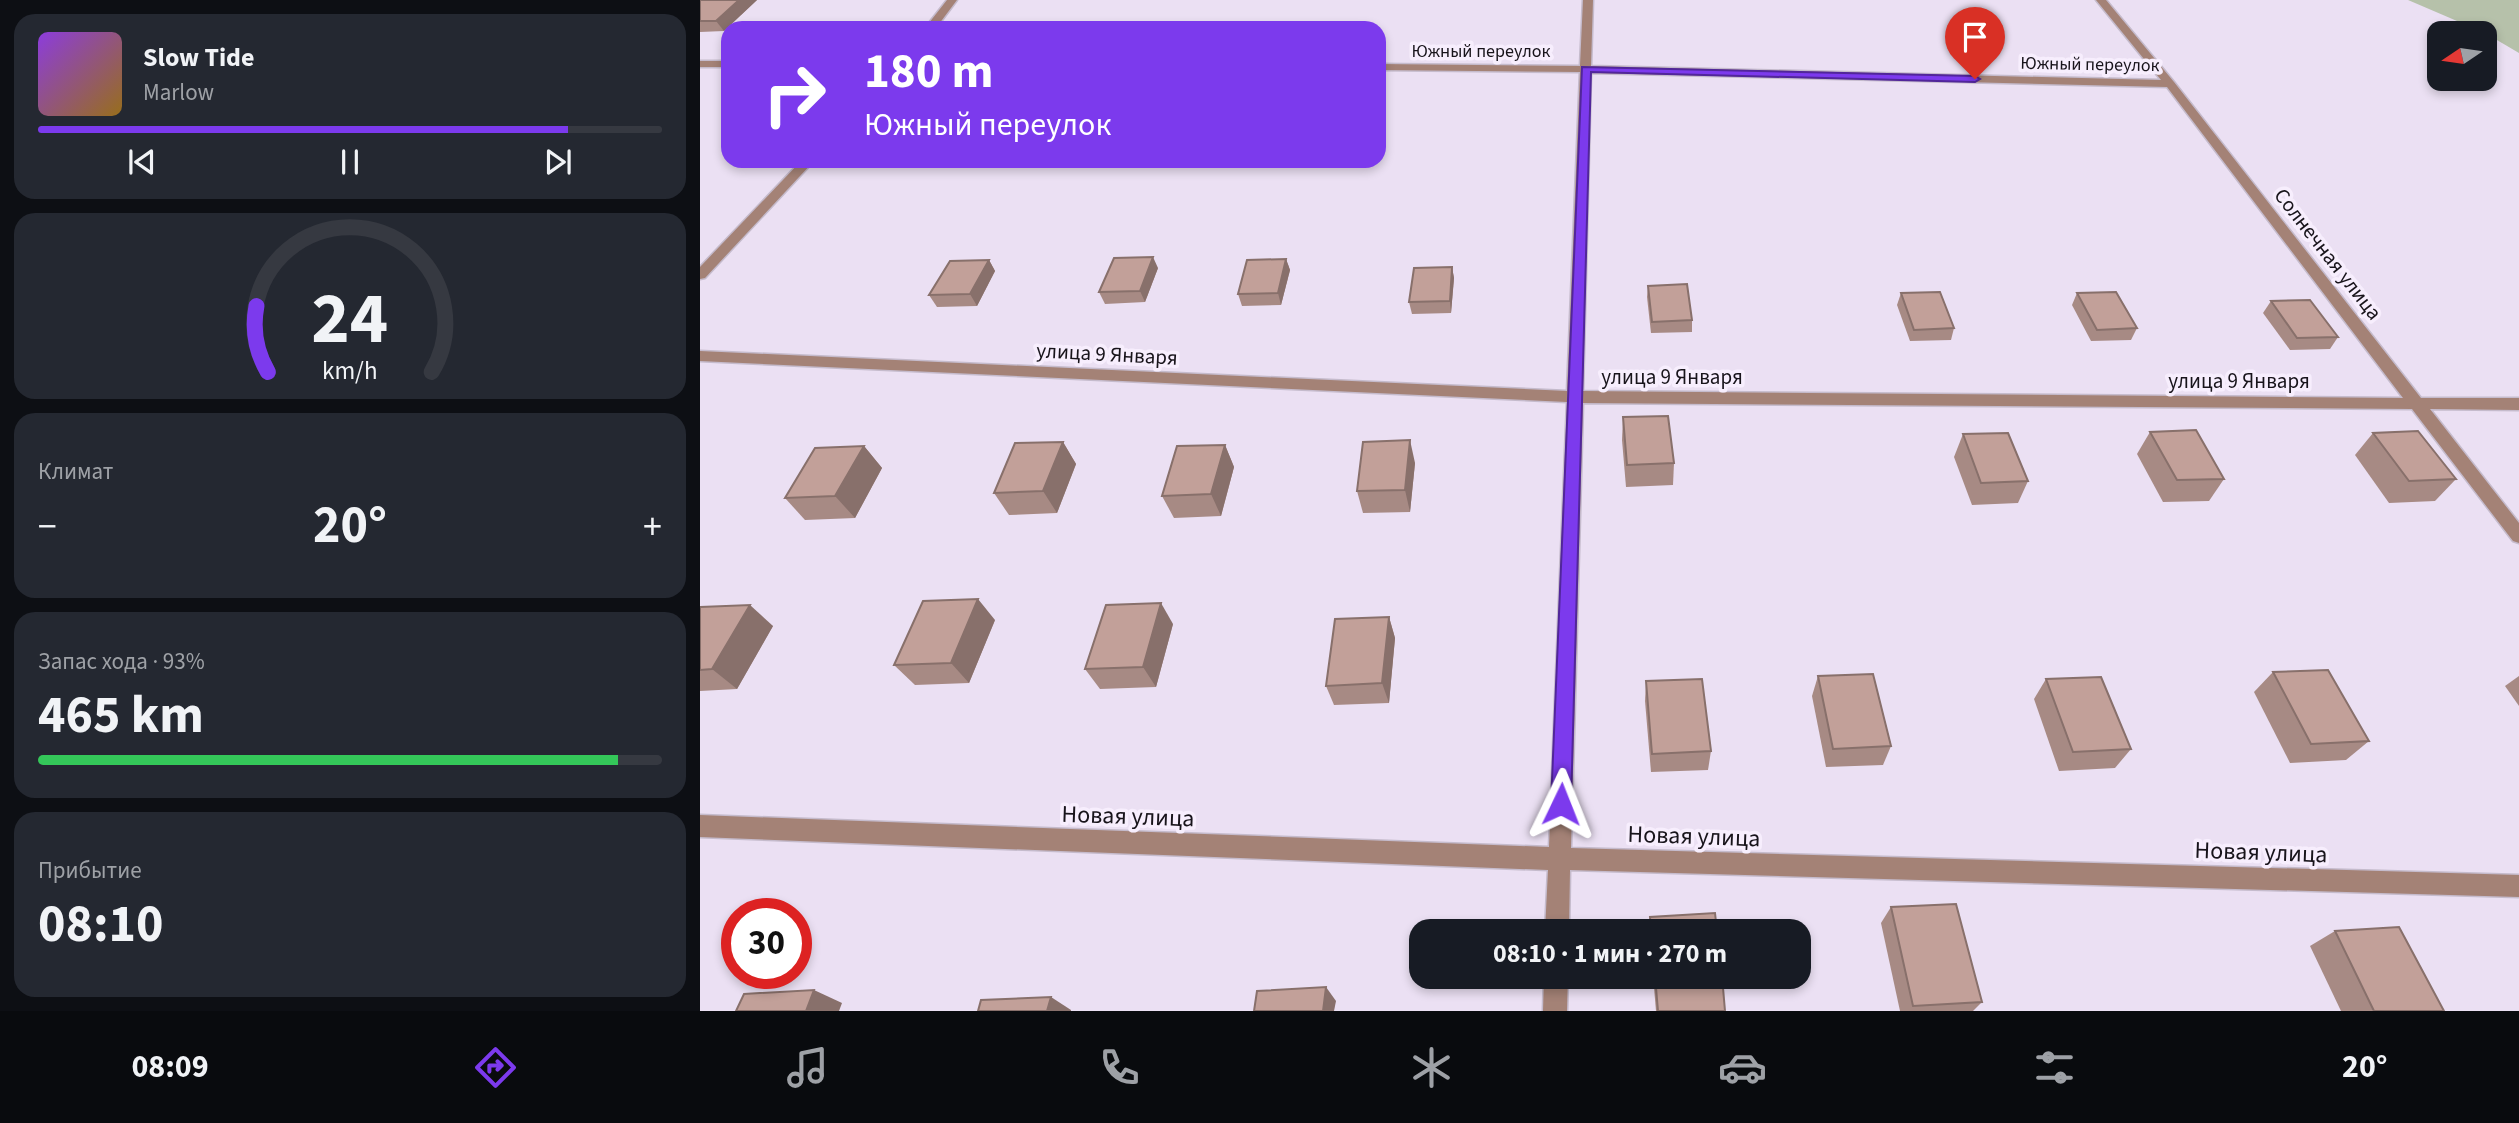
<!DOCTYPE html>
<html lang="ru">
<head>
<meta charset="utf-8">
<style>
	body { margin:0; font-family:"Source Sans 3",sans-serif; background:#242831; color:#f1f3f6; height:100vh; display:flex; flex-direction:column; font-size:26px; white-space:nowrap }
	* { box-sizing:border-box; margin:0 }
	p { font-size:23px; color:#9ea1a6 }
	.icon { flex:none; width:38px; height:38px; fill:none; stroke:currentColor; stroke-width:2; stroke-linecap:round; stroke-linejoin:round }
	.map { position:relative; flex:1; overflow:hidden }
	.sheet { display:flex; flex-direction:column; gap:14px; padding:14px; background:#0d0f14; width:700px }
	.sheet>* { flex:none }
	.top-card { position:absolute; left:21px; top:21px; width:665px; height:147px; border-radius:21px; box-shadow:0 4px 10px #0003; background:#7c3aed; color:#fff; overflow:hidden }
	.needle { width:46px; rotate:257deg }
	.tools { position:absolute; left:1727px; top:21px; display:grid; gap:14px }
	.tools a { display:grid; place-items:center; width:70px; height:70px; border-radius:14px; background:#171b24; box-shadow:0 4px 10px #0003; font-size:35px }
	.speed { position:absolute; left:21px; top:898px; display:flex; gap:14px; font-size:35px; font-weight:700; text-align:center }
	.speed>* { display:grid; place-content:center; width:91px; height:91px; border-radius:50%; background:#171b24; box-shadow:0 4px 10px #0003; line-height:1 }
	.speed .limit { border:10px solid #d22; background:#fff; color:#111 }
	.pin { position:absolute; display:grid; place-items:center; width:60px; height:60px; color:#fff; margin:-72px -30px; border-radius:50% 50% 50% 0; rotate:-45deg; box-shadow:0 0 7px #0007 }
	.pin .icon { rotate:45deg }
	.me { position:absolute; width:77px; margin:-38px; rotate:2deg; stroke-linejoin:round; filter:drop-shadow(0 0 5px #0008) }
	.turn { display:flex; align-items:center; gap:24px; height:147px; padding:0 28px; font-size:32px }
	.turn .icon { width:91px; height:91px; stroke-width:2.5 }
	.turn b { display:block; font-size:49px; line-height:60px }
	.big { font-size:52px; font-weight:700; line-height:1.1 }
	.sheet .card { flex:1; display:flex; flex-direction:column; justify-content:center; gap:10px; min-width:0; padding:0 24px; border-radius:21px; background:#242831 }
	.sheet .dial { align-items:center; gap:0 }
	.dial svg { height:182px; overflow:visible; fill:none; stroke:#363941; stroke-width:7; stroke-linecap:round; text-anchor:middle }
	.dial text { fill:#f1f3f6; stroke:none }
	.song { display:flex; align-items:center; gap:21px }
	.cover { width:84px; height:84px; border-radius:10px; background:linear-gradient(135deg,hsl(270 70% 55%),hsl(40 70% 35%)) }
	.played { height:7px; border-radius:4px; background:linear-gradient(90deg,#7c3aed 85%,#363941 85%) }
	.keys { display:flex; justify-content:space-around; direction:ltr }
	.heat { display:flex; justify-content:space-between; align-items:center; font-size:38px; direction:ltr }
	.charge { height:10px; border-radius:5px; background:linear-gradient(90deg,#34c759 93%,#363941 0) }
	.trip { position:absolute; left:709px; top:919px; width:402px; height:70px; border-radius:21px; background:#171b24; box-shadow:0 4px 10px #0003; font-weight:700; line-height:70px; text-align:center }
	.tabs { display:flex; height:112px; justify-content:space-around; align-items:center; background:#090b0e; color:#9ea1a6 }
	.tabs .icon { width:49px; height:49px }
	.tabs .on { color:#7c3aed }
	.tabs b { font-size:32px; color:#f1f3f6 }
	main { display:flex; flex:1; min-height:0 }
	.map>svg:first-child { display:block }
</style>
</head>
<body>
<main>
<section class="sheet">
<div class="card">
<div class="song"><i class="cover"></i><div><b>Slow Tide</b><p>Marlow</p></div></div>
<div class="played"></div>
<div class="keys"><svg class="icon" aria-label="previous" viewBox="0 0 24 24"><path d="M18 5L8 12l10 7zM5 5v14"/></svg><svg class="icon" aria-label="pause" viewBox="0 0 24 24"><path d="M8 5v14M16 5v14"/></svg><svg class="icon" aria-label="next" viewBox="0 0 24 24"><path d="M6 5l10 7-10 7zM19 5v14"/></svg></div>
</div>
<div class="card dial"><svg viewBox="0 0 100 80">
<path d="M14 69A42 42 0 1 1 86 69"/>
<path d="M14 69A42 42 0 0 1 9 40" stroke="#7c3aed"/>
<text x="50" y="56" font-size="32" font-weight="700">24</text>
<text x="50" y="72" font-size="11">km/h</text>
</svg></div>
<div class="card"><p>Климат</p>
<div class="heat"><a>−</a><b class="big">20°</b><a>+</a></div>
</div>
<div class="card"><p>Запас хода · 93%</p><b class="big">465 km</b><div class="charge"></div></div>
<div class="card"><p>Прибытие</p><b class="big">08:10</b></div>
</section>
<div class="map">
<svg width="1819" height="1011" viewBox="0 0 1819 1011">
	<rect width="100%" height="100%" fill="#ebe0f3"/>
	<path fill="#b6c1aa" d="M1708,0H1819V53L1785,33Z"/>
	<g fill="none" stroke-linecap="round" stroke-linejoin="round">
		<g stroke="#c5bbcc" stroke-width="3">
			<g id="street">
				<path d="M247,0H257L236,28H225Z"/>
				<path d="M883,0H893L891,66L1461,80L1396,0H1406L1474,82L1721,398H1819V410L1730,409L1819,523V543L1813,541L1712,409L883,403L871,848L1819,875V897L870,870L869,931H845L848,870L0,837V815L849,847L867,402L0,361V351L867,391L880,72L679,70V64L880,66ZM891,73L1467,87L1703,398L883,391Z"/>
				<rect x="0" y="61" width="28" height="6"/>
				<path d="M101,161H114L5,278L0,279V267Z"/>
				<path d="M844,976H868L867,1011H843Z"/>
			</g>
		</g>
		<use href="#street" fill="#a48276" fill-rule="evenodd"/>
	</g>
	<g fill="#a78a84">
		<path d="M0,0H57L24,31L0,32Z"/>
		<path d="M586,259L590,270L581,305L542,306L538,294Z"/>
		<path d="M289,260L295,271L277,306L237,307L229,295Z"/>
		<path d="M752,267L754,278L751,313L712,314L709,302Z"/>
		<path d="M458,268L445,302L405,304L399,292Z"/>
		<path d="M948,286L992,320V332L951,333L947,297Z"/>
		<path d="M1201,293L1254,328L1251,340L1210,341L1197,305Z"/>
		<path d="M1377,293L1437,328L1431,340L1391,341L1372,305Z"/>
		<path d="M1571,301L1638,337L1630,349L1590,350L1563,313Z"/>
		<path d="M923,417L974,463L973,485L926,487L922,440Z"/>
		<path d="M1450,432L1524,479L1509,501L1463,502L1437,454Z"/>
		<path d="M1673,433L1756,479L1735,501L1689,503L1655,455Z"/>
		<path d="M1263,434L1328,481L1318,503L1272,505L1254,457Z"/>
		<path d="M363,442L376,464L357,513L309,515L294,493Z"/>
		<path d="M525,445L534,467L521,516L474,518L462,496Z"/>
		<path d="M164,446L182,468L155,518L105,520L85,498Z"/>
		<path d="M715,463L710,512L663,513L657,491Z"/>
		<path d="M0,607L73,626L37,689L0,691Z"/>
		<path d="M689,617L695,638L689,703L634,705L626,686Z"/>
		<path d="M295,620L269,683L215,685L194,665Z"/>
		<path d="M473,624L456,687L400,689L385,669Z"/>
		<path d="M1573,672L1669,741L1646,760L1590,763L1554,692Z"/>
		<path d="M1118,676L1191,746L1183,765L1126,767L1112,696Z"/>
		<path d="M1819,676V706L1805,686Z"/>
		<path d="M1346,679L1431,749L1415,768L1359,771L1334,699Z"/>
		<path d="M946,681L1011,751L1008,770L951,772L945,701Z"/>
		<path d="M1191,907L1282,1002L1273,1011H1200L1181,923Z"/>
		<path d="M1635,931L1744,1011H1641L1610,946Z"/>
		<path d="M953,976H1022L1025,1011H956Z"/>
	</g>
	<g fill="#88706b">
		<path d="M39,0H57L24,31L16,21Z"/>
		<path d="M453,257L458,268L445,302L440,291Z"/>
		<path d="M586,259L590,270L581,305L578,293Z"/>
		<path d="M289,260L295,271L277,306L270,294Z"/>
		<path d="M752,267L754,278L751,313L750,301Z"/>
		<path d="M710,440L715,463L710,512L705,490Z"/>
		<path d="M363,442L376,464L357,513L343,491Z"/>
		<path d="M525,445L534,467L521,516L511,494Z"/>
		<path d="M164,446L182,468L155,518L135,496Z"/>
		<path d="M278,599L295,620L269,683L251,663Z"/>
		<path d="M461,603L473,624L456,687L443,667Z"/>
		<path d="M50,605L73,626L37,689L12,669Z"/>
		<path d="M689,617L695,638L689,703L682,683Z"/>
		<path d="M626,987L636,1001L634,1011H623Z"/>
		<path d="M114,990L142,1003L139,1011H106Z"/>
		<path d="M351,997L371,1010V1011H347Z"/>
	</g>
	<g fill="#c2a099" stroke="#88706b" stroke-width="2">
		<path d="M0,0H39L16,21H0Z"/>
		<path d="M453,257L440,291L399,292L414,258Z"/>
		<path d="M586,259L578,293L538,294L547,260Z"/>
		<path d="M289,260L270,294L229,295L250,261Z"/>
		<path d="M752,267L750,301L709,302L714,268Z"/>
		<path d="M987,284L992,320L952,322L948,286Z"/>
		<path d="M1240,292L1254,328L1214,330L1201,293Z"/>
		<path d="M1416,292L1437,328L1397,330L1377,293Z"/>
		<path d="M1610,300L1638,337L1597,338L1571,301Z"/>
		<path d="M968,416L974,463L927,465L923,417Z"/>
		<path d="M1496,430L1524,479L1477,480L1450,432Z"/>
		<path d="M1718,431L1756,479L1709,481L1673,433Z"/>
		<path d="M1308,433L1328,481L1281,483L1263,434Z"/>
		<path d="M710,440L705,490L657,491L663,442Z"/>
		<path d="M363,442L343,491L294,493L315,443Z"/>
		<path d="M525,445L511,494L462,496L477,446Z"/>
		<path d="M164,446L135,496L85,498L115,448Z"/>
		<path d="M278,599L251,663L194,665L223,601Z"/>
		<path d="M461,603L443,667L385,669L406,605Z"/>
		<path d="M50,605L12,669L0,670V607Z"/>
		<path d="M689,617L682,683L626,686L635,619Z"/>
		<path d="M1628,670L1669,741L1611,744L1573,672Z"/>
		<path d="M1173,674L1191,746L1133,749L1118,676Z"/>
		<path d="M1401,677L1431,749L1373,752L1346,679Z"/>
		<path d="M1002,679L1011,751L952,754L946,681Z"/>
		<path d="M1256,904L1282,1002L1213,1006L1191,907Z"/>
		<path d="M1015,913L1017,931H951L950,917Z"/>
		<path d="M1699,927L1744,1011H1674L1635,931Z"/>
		<path d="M955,976H1022L1025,1011H958Z"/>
		<path d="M626,987L623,1011H554L557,991Z"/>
		<path d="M114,990L106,1011H36L44,994Z"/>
		<path d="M351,997L347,1011H278L281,1000Z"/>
	</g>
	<path fill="#7c3aed" stroke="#51269a" stroke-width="2" d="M882,67L1275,76L1280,79L1275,82L891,72L871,804L868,811L861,814L854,811L851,804Z"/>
	<g text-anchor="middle" stroke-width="7" stroke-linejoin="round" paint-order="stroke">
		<g font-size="18" fill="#18141b" stroke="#f7eefd">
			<text x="781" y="57">Южный переулок</text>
			<text transform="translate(1390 64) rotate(1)" y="6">Южный переулок</text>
		</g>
		<g font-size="21" fill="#18141b" stroke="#f7eefd">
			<text transform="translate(1628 254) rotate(52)" y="7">Солнечная улица</text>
			<text transform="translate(407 354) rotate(3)" y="7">улица 9 Января</text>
			<text x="972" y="384">улица 9 Января</text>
			<text x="1539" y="388">улица 9 Января</text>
		</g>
		<g font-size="24" fill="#18141b" stroke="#f7eefd">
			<text transform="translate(428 816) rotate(2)" y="8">Новая улица</text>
			<text transform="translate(994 836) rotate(2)" y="8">Новая улица</text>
			<text transform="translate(1561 852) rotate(2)" y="8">Новая улица</text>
		</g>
	</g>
</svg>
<div class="tools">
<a><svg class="needle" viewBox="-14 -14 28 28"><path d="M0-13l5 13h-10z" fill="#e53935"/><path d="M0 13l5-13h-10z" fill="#9ea1a6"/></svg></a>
</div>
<div class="speed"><div class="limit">30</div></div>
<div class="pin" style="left:1275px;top:79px;background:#d93025"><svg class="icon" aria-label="arrive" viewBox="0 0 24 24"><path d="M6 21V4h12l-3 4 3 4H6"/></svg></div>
<svg class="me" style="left:861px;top:804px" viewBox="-20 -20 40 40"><path d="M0-17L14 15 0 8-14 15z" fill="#7c3aed" stroke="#fff" stroke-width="4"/></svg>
<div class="trip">08:10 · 1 мин · 270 m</div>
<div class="top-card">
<div class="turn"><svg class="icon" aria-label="right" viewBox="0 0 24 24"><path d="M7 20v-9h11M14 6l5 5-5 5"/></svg><div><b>180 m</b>Южный переулок</div></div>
</div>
</div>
</main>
<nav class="tabs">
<b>08:09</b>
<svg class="icon on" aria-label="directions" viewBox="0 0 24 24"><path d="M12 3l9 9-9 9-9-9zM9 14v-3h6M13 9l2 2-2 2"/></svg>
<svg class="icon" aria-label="music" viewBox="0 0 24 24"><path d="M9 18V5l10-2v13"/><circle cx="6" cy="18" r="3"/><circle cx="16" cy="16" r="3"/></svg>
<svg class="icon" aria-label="phone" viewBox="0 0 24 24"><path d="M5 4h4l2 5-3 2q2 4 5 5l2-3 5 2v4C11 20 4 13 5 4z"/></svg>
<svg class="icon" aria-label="climate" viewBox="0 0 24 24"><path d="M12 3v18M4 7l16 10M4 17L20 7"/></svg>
<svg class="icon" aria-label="car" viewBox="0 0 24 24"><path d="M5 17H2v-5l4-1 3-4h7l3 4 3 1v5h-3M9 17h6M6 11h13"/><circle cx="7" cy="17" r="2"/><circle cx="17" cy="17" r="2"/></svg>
<svg class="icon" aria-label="filters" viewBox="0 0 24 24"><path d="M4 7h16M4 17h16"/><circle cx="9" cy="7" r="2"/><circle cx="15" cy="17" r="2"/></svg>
<b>20°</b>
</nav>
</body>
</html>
